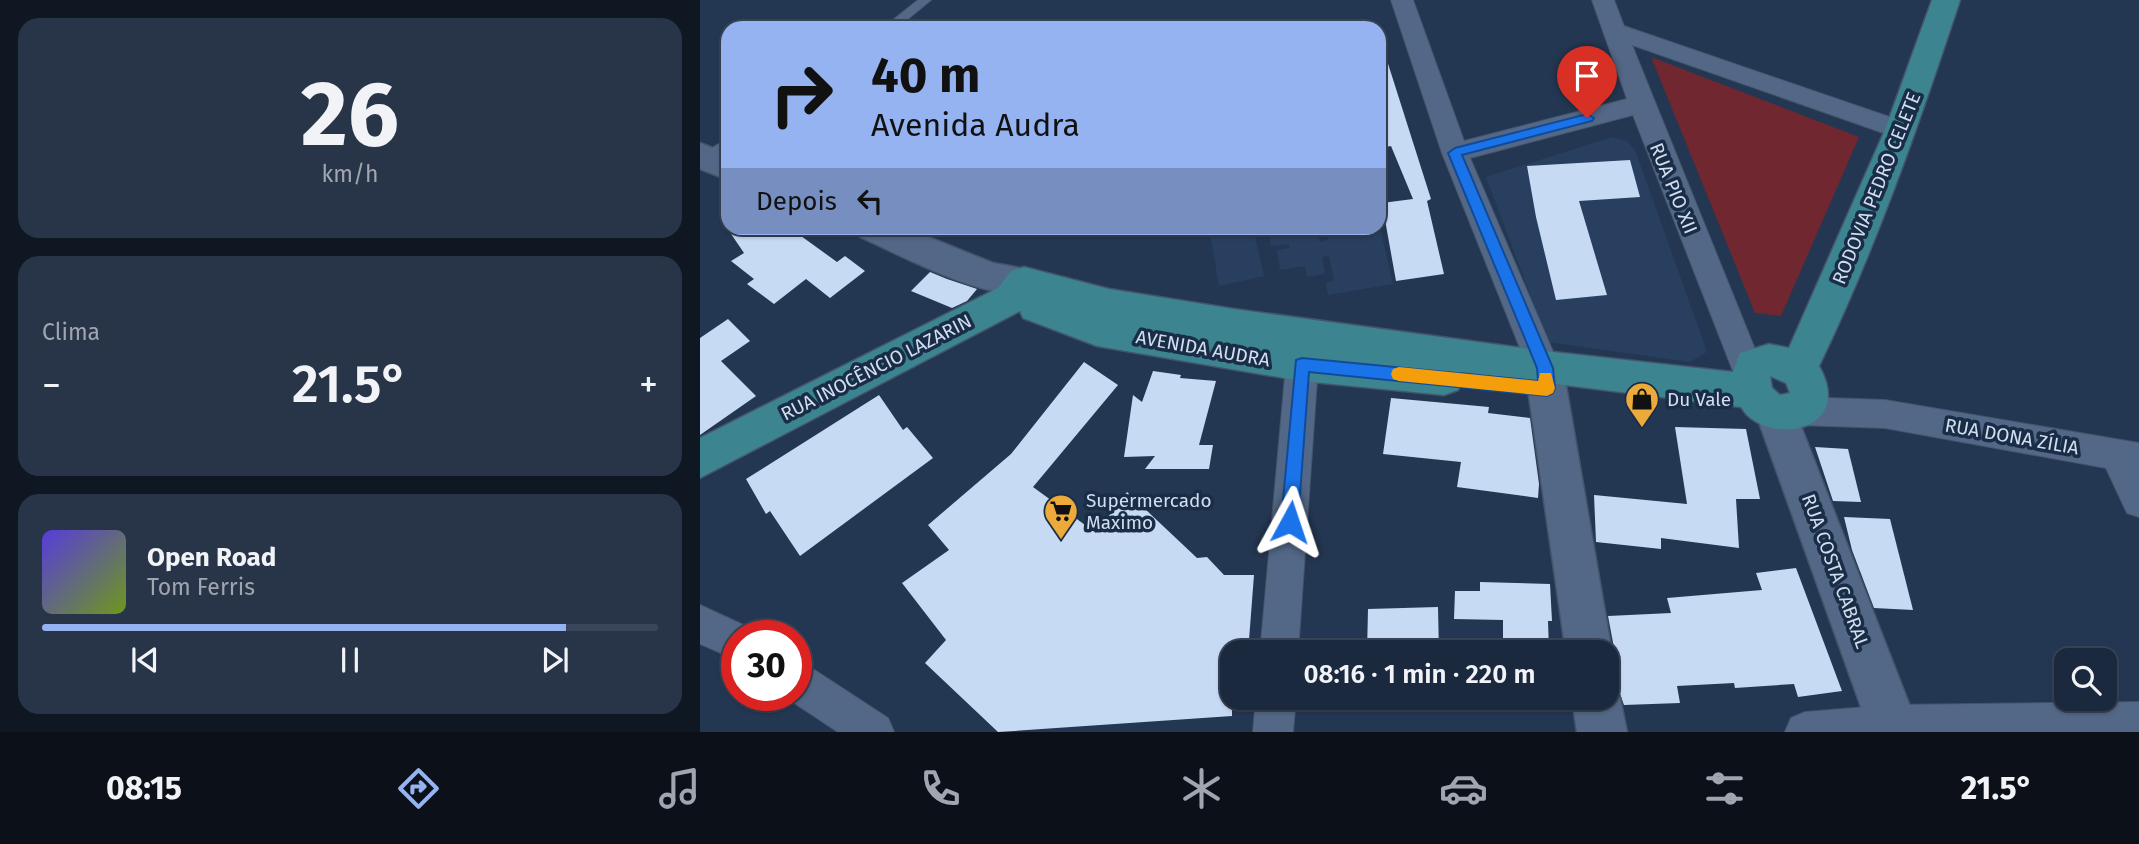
<!DOCTYPE html>
<html lang="pt">
<head>
<meta charset="utf-8">
<style>
	body { margin:0; font-family:"Fira Sans",sans-serif; background:#283549; color:#f1f3f6; height:100vh; display:flex; flex-direction:column; font-size:26px; white-space:nowrap }
	* { box-sizing:border-box; margin:0 }
	p { font-size:23px; color:#a0a6b0 }
	.icon { flex:none; width:38px; height:38px; fill:none; stroke:currentColor; stroke-width:2; stroke-linecap:round; stroke-linejoin:round }
	.map { position:relative; flex:1; overflow:hidden }
	.details { display:flex; flex-direction:column; gap:18px; padding:18px; background:#0f1722; width:700px }
	.details>* { flex:none }
	.banner { position:absolute; left:21px; top:21px; width:665px; height:214px; border-radius:21px; box-shadow:0 2px 5px #0004,0 0 0 2px #394558; background:#95b2f1; color:#111; overflow:hidden }
	.controls { position:absolute; left:1354px; top:648px; display:grid; gap:14px }
	.controls a { display:grid; place-items:center; width:63px; height:63px; border-radius:14px; background:#1b293e; box-shadow:0 2px 5px #0004,0 0 0 2px #394558; font-size:35px }
	.speed { position:absolute; left:21px; top:620px; display:flex; gap:14px; font-size:35px; font-weight:700; text-align:center }
	.speed>* { display:grid; place-content:center; width:91px; height:91px; border-radius:50%; background:#1b293e; box-shadow:0 2px 5px #0004,0 0 0 2px #394558; line-height:1 }
	.speed .limit { border:10px solid #d22; background:#fff; color:#111 }
	.pin { position:absolute; display:grid; place-items:center; width:60px; height:60px; color:#fff; margin:-72px -30px; border-radius:50% 50% 50% 0; rotate:-45deg; box-shadow:0 0 7px #0007 }
	.pin .icon { rotate:45deg }
	.me { position:absolute; width:77px; margin:-38px; rotate:5deg; stroke-linejoin:round; filter:drop-shadow(0 0 5px #0008) }
	.turn { display:flex; align-items:center; gap:24px; height:147px; padding:0 35px; font-size:32px }
	.turn .icon { width:91px; height:91px; stroke-width:2.5 }
	.turn b { display:block; font-size:49px; line-height:60px }
	.then { display:flex; align-items:center; height:66px; padding:0 35px; background:#0003; gap:14px; font-size:26px }
	.big { font-size:52px; font-weight:600; line-height:1.1 }
	.details .card { flex:1; display:flex; flex-direction:column; justify-content:center; gap:10px; min-width:0; padding:0 24px; border-radius:21px; background:#283549 }
	.details .dial { align-items:center; gap:0 }
	.dial b { font-size:91px; line-height:1 }
	.song { display:flex; align-items:center; gap:21px }
	.cover { width:84px; height:84px; border-radius:10px; background:linear-gradient(135deg,hsl(250 70% 55%),hsl(80 70% 35%)) }
	.played { height:7px; border-radius:4px; background:linear-gradient(90deg,#95b2f1 85%,#394558 85%) }
	.keys { display:flex; justify-content:space-around; direction:ltr }
	.heat { display:flex; justify-content:space-between; align-items:center; font-size:38px; direction:ltr }
	.trip { position:absolute; left:520px; top:640px; width:399px; height:70px; border-radius:21px; background:#1b293e; box-shadow:0 2px 5px #0004,0 0 0 2px #394558; font-weight:600; line-height:70px; text-align:center }
	.menu { display:flex; height:112px; justify-content:space-around; align-items:center; background:#0b1019; color:#a0a6b0 }
	.menu .icon { width:49px; height:49px }
	.menu .current { color:#95b2f1 }
	.menu b { font-size:32px; color:#f1f3f6 }
	main { display:flex; flex:1; min-height:0 }
	.map>svg:first-child { display:block }
</style>
</head>
<body>
<main>
<section class="details">
<div class="card dial"><b>26</b><p>km/h</p></div>
<div class="card"><p>Clima</p>
<div class="heat"><a>−</a><b class="big">21.5°</b><a>+</a></div>
</div>
<div class="card">
<div class="song"><i class="cover"></i><div><b>Open Road</b><p>Tom Ferris</p></div></div>
<div class="played"></div>
<div class="keys"><svg class="icon" aria-label="previous" viewBox="0 0 24 24"><path d="M18 5L8 12l10 7zM5 5v14"/></svg><svg class="icon" aria-label="pause" viewBox="0 0 24 24"><path d="M8 5v14M16 5v14"/></svg><svg class="icon" aria-label="next" viewBox="0 0 24 24"><path d="M6 5l10 7-10 7zM19 5v14"/></svg></div>
</div>
</section>
<div class="map">
<svg width="1439" height="732" viewBox="0 0 1439 732">
	<rect width="100%" height="100%" fill="#243752"/>
	<g fill="#283f60">
		<path d="M912,137L927,141L935,150L1007,352L990,362L848,342L786,177Z"/>
		<path d="M679,223L693,284L628,295L626,283L634,281L629,256L622,257L625,274L607,277L605,266L580,270L577,250L590,248L589,244L571,246L569,228H590L592,237L600,236L599,228H617L620,242L628,240L626,228H679Z"/>
		<path d="M509,228H553L564,276L519,286Z"/>
	</g>
	<path fill="#70272f" d="M951,57L1159,137L1081,316L1055,313Z"/>
	<g fill="#c7daf4">
		<path d="M684,51L731,199L727,201L744,274L696,281L682,203L713,199L691,146L679,148V52Z"/>
		<path d="M930,160L940,197L879,201L907,295L856,300L836,217L827,166Z"/>
		<path d="M27,228H90L137,262L145,256L165,271L130,298L106,279L74,304L47,284L54,279L31,261L44,253Z"/>
		<path d="M230,272L247,279L277,289L267,301L252,308L211,291Z"/>
		<path d="M28,319L50,341L21,361L56,396L0,435V338Z"/>
		<path d="M384,362L418,385L333,487L396,533L427,492L497,558L507,557L524,575H554L548,653H532V716L298,732L225,663L246,640L202,583L249,550L228,525L311,454Z"/>
		<path d="M453,371L481,375L480,378L516,381L499,445H513L509,469H445L455,456L424,457L433,395L442,402Z"/>
		<path d="M179,395L203,430L207,427L233,458L100,556L70,511L66,514L46,479Z"/>
		<path d="M691,398L789,407L788,413L830,418L839,484L838,498L757,487L761,462L683,454Z"/>
		<path d="M975,427L1046,429L1060,499H1036L1039,548L961,538V549L896,542L894,495L987,504Z"/>
		<path d="M1115,447L1148,449L1161,502L1133,501Z"/>
		<path d="M1144,517L1190,519L1213,610L1174,608L1152,550Z"/>
		<path d="M1096,568L1142,691L1098,697L1094,684L1035,688L1034,683L977,686L980,703L924,705L915,680L912,660L915,653L908,616L971,613L967,598L1062,590L1056,573Z"/>
		<path d="M780,582L850,584L852,621H848L849,651L803,649V620L754,619L755,591H780Z"/>
		<path d="M738,607L739,653H667L668,609Z"/>
	</g>
	<g fill="none" stroke-linecap="round" stroke-linejoin="round">
		<g stroke="#43546b" stroke-width="2">
			<g id="service">
				<path d="M218,0H231L197,28H183Z"/>
				<path d="M28,138V149L11,161H1V155Z"/>
			</g>
		</g>
		<g stroke="#43546b" stroke-width="2">
			<g id="minor">
				<path d="M691,0H713L764,141L927,99L892,0H914L924,26L1210,124L1214,130L1210,136L1201,139L1192,136L932,45L1065,374L1060,384L1049,388L1038,384L933,115L770,158L860,368L855,378L844,382L833,378L828,368L742,153Z"/>
				<path d="M602,352L613,355L618,365L598,653H560L586,365L591,355Z"/>
				<path d="M1099,397L1185,400L1439,443V517L1427,513L1406,468L1185,428L1099,425L1087,421L1083,411L1087,401Z"/>
				<path d="M0,605L50,628L54,635H37V660L0,644Z"/>
				<path d="M96,662L110,667L188,718L194,732H138L82,695H96Z"/>
				<path d="M556,698H596L593,732H553Z"/>
				<path d="M1439,702V732H1085L1091,718L1105,712L1192,705Z"/>
			</g>
		</g>
		<g stroke="#43546b" stroke-width="3">
			<g id="tertiary">
				<path d="M844,351L858,356L863,368L912,653L906,667V653H866L825,368L830,356Z"/>
				<path d="M1075,393L1089,399L1095,411L1220,732H1170L1055,411L1061,399Z"/>
				<path d="M906,678L913,681L920,698L927,732H877L872,698H906Z"/>
			</g>
		</g>
		<g stroke="#43546b" stroke-width="3">
			<g id="secondary">
				<path d="M0,143L28,154V180L0,169Z"/>
				<path d="M155,228H206L293,263L337,271L342,281L337,291C293,306 203,256 160,237Z"/>
			</g>
		</g>
		<g stroke="#43546b" stroke-width="3">
			<path id="primary" d="M1232,0H1260C1219,124 1176,248 1119,366C1157,434 1064,447 1041,407L761,372L763,378L758,390L744,395L602,381L397,346L323,318L320,311L0,478V438L298,288L311,271L324,267L409,289L534,309L844,351L1033,372L1040,353L1069,344L1089,348L1185,130ZM1070,376L1086,383L1090,393L1080,395L1072,388Z"/>
		</g>
		<use href="#service" fill="#536886" fill-rule="evenodd"/>
		<use href="#minor" fill="#536886" fill-rule="evenodd"/>
		<use href="#tertiary" fill="#536886" fill-rule="evenodd"/>
		<use href="#secondary" fill="#536886" fill-rule="evenodd"/>
		<use href="#primary" fill="#3d8491" fill-rule="evenodd"/>
	</g>
	<path fill="#1a73e8" stroke="#114b97" stroke-width="2" d="M887,114L894,118L892,121L762,155L853,368L855,388L853,393L847,396L609,372L598,522L596,528L590,530L583,528L581,522L596,360L602,358L838,381L837,368L748,153L755,148Z"/>
	<path fill="#f59e0b" d="M699,367L838,381L840,373H851L855,388L853,393L847,396L699,381L693,379L691,374L693,369Z"/>
	<defs>
		<g id="shop-pin" transform="scale(1.75)"><path d="M0 17L-7.5 6A9.5 9.5 0 1 1 7.5 6Z" fill="#ebaa39" stroke="#1a2d47"/><path d="M-5-2.5h2.3a2.7 3.5 0 0 1 5.4 0H5L5.5 6h-11ZM-1.5-2.5h3a1.5 2.3 0 0 0-3 0Z" fill="#111"/></g>
		<g id="supermarket-pin" transform="scale(1.75)"><path d="M0 17L-7.5 6A9.5 9.5 0 1 1 7.5 6Z" fill="#ebaa39" stroke="#1a2d47"/><path d="M-6-5.5h2.5l.6 2H6L4.5 2H-2.5L-4.4-4H-6ZM-1.5 3.2a1.3 1.3 0 1 0 .1 0ZM3 3.2a1.3 1.3 0 1 0 .1 0Z" fill="#111"/></g>
	</defs>
	<g fill-rule="evenodd">
		<use href="#shop-pin" x="942" y="399"/>
		<use href="#supermarket-pin" x="361" y="511"/>
	</g>
	<g text-anchor="middle" stroke-width="7" stroke-linejoin="round" paint-order="stroke">
		<g font-size="19" fill="#d2deef" stroke="#1a2d47">
			<text transform="translate(974 188) rotate(68)" y="7">RUA PIO XII</text>
			<text transform="translate(1176 188) rotate(-68)" y="7">RODOVIA PEDRO CELETE</text>
			<text transform="translate(503 348) rotate(10)" y="7">AVENIDA AUDRA</text>
			<text transform="translate(176 367) rotate(-27)" y="7">RUA INOCÊNCIO LAZARIN</text>
			<text transform="translate(1312 436) rotate(10)" y="7">RUA DONA ZÍLIA</text>
			<text transform="translate(1136 571) rotate(70)" y="7">RUA COSTA CABRAL</text>
		</g>
		<g font-size="19" fill="#d2deef" stroke="#1a2d47" text-anchor="start">
			<text x="967" y="406">Du Vale</text>
			<text x="386" y="507">Supermercado<tspan x="386" dy="22">Maximo</tspan></text>
		</g>
	</g>
</svg>
<div class="controls">
<a><svg class="icon" aria-label="search" viewBox="0 0 24 24"><circle cx="10" cy="10" r="6"/><path d="M15 15l6 6"/></svg></a>
</div>
<div class="speed"><div class="limit">30</div></div>
<div class="pin" style="left:887px;top:118px;background:#d93025"><svg class="icon" aria-label="arrive" viewBox="0 0 24 24"><path d="M6 21V4h12l-3 4 3 4H6"/></svg></div>
<svg class="me" style="left:590px;top:522px" viewBox="-20 -20 40 40"><path d="M0-17L14 15 0 8-14 15z" fill="#1a73e8" stroke="#fff" stroke-width="4"/></svg>
<div class="trip">08:16 · 1 min · 220 m</div>
<div class="banner">
<div class="turn"><svg class="icon" aria-label="right" viewBox="0 0 24 24"><path d="M7 20v-9h11M14 6l5 5-5 5"/></svg><div><b>40 m</b>Avenida Audra</div></div>
<div class="then">Depois<svg class="icon" aria-label="left" viewBox="0 0 24 24"><path d="M17 20v-9H6M10 6l-5 5 5 5"/></svg></div>
</div>
</div>
</main>
<nav class="menu">
<b>08:15</b>
<svg class="icon current" aria-label="directions" viewBox="0 0 24 24"><path d="M12 3l9 9-9 9-9-9zM9 14v-3h6M13 9l2 2-2 2"/></svg>
<svg class="icon" aria-label="music" viewBox="0 0 24 24"><path d="M9 18V5l10-2v13"/><circle cx="6" cy="18" r="3"/><circle cx="16" cy="16" r="3"/></svg>
<svg class="icon" aria-label="phone" viewBox="0 0 24 24"><path d="M5 4h4l2 5-3 2q2 4 5 5l2-3 5 2v4C11 20 4 13 5 4z"/></svg>
<svg class="icon" aria-label="climate" viewBox="0 0 24 24"><path d="M12 3v18M4 7l16 10M4 17L20 7"/></svg>
<svg class="icon" aria-label="car" viewBox="0 0 24 24"><path d="M5 17H2v-5l4-1 3-4h7l3 4 3 1v5h-3M9 17h6M6 11h13"/><circle cx="7" cy="17" r="2"/><circle cx="17" cy="17" r="2"/></svg>
<svg class="icon" aria-label="filters" viewBox="0 0 24 24"><path d="M4 7h16M4 17h16"/><circle cx="9" cy="7" r="2"/><circle cx="15" cy="17" r="2"/></svg>
<b>21.5°</b>
</nav>
</body>
</html>
